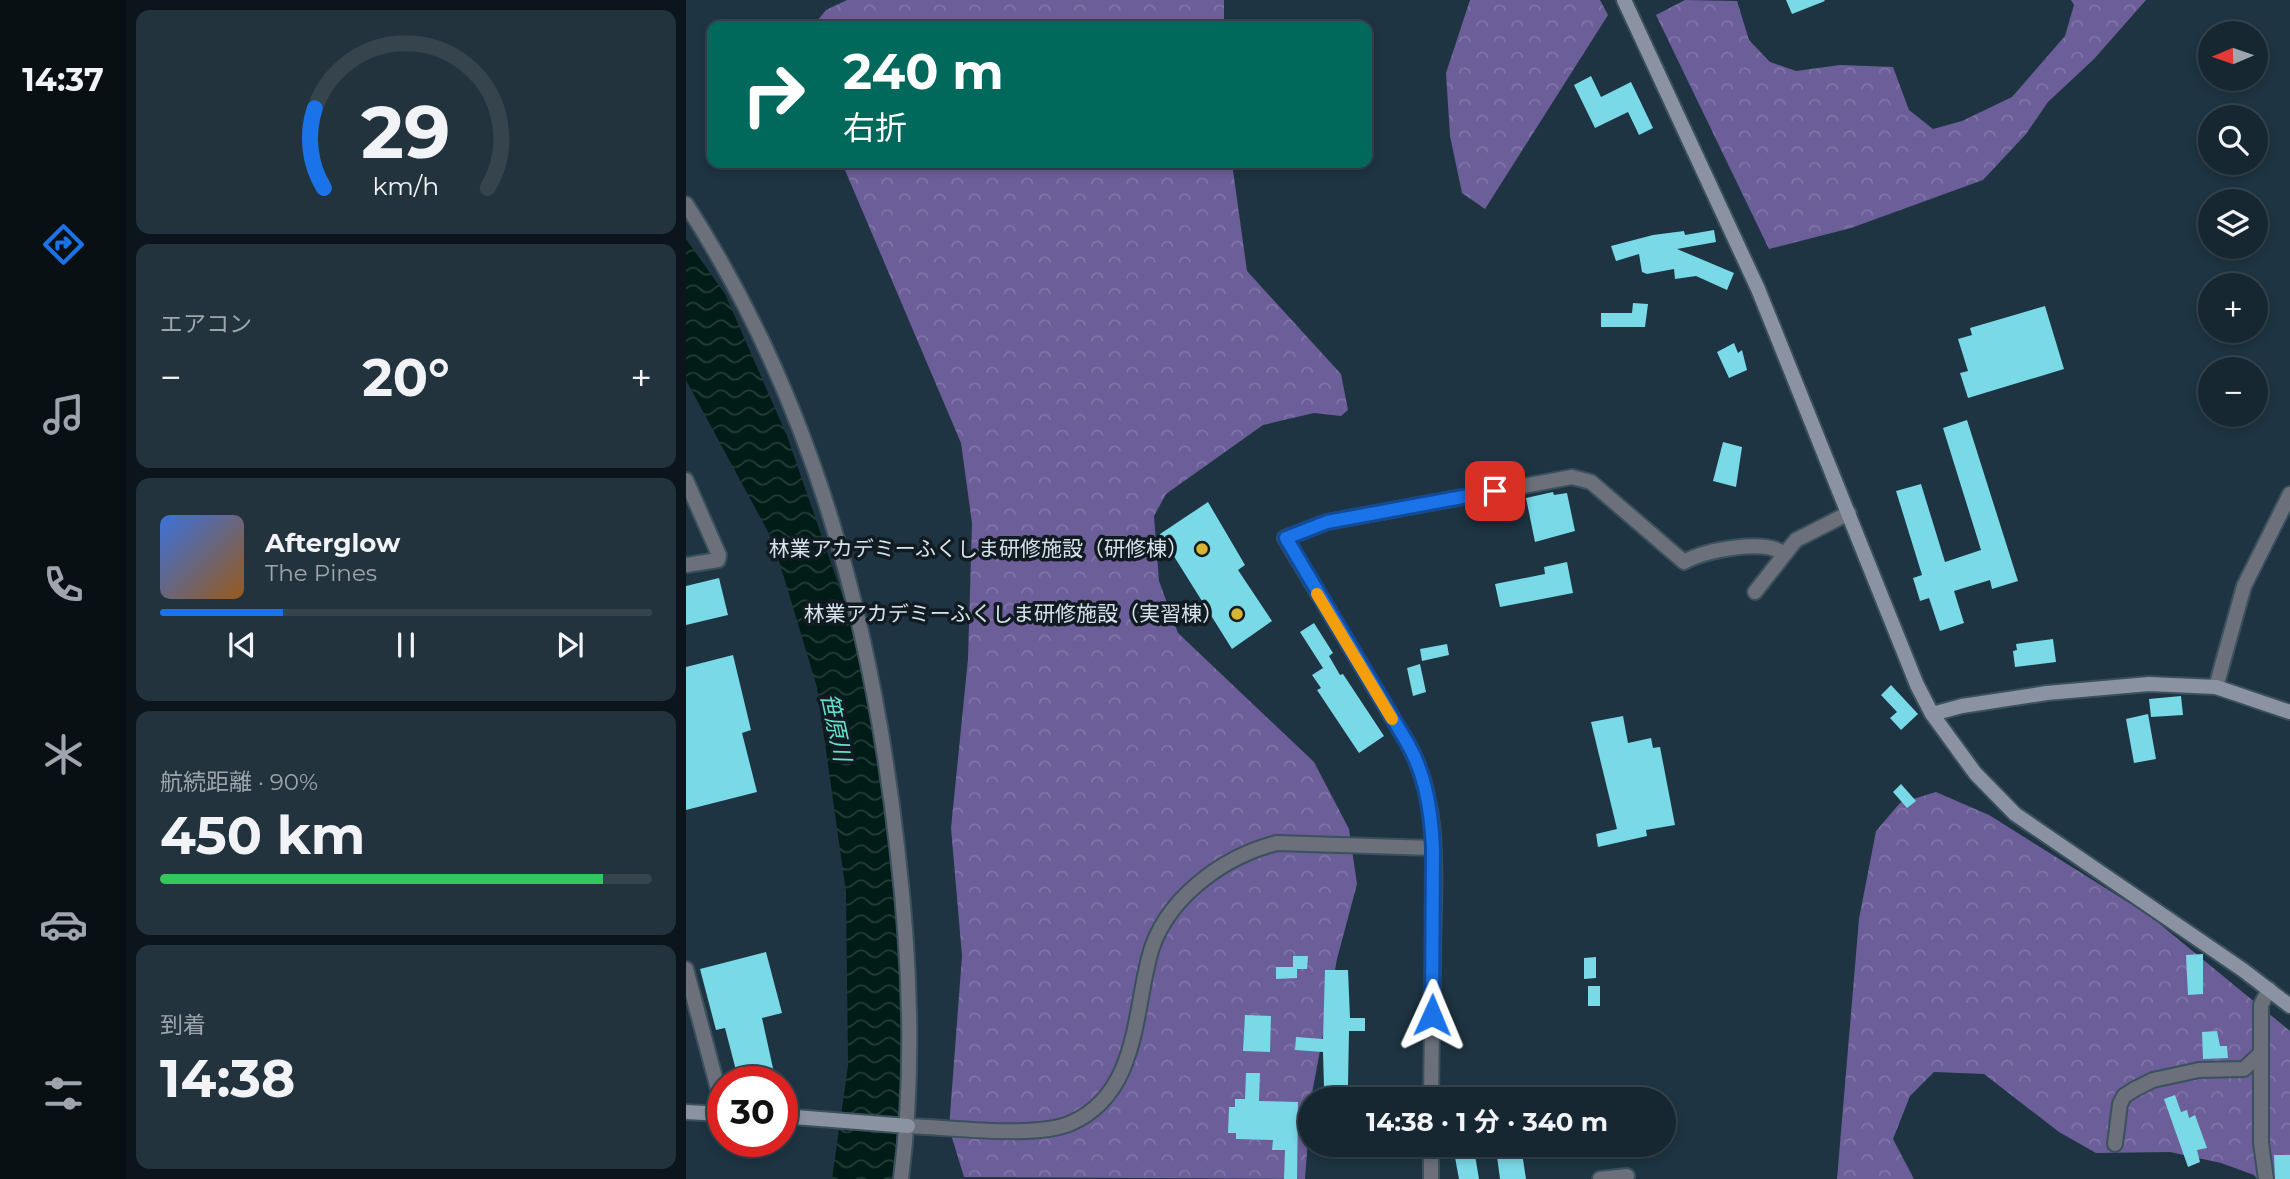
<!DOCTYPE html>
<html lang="ja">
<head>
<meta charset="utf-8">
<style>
	body { margin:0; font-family:Montserrat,"Noto Sans JP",sans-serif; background:#23333e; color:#f1f3f6; height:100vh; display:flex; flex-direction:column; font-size:26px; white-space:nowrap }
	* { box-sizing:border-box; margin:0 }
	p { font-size:23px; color:#9ea5ac }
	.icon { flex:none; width:38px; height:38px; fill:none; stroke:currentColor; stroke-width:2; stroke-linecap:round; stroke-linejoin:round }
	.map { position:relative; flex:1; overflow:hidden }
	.side { display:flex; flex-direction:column; gap:10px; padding:10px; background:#0c151c; width:560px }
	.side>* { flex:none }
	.guide { position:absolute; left:21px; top:21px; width:665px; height:147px; border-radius:14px; box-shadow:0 4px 10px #0003,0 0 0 2px #35444d; background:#00695c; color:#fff; overflow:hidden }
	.needle { width:46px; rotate:268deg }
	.buttons { position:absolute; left:1512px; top:21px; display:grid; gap:14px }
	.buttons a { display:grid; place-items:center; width:70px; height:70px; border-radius:50%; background:#162732; box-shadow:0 4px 10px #0003,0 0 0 2px #35444d; font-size:35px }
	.speed { position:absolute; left:21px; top:1066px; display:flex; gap:14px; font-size:35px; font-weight:700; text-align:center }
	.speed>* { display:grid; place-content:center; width:91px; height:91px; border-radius:50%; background:#162732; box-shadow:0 4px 10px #0003,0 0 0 2px #35444d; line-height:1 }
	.speed .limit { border:10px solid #d22; background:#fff; color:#111 }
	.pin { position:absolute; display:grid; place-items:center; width:60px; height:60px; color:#fff; margin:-30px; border-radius:14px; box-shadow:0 4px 10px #0006 }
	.me { position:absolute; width:77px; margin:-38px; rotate:1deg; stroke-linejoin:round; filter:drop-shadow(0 0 5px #0008) }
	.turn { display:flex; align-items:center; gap:24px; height:147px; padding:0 21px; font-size:32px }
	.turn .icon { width:91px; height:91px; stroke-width:2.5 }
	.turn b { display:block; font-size:49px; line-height:60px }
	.big { font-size:52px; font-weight:700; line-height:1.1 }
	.side .tile { flex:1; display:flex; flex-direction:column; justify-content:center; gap:10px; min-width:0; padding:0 24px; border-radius:14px; background:#23333e }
	.side .dial { align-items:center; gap:0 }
	.dial svg { height:182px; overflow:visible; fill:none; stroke:#35444d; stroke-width:7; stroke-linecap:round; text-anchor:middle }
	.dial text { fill:#f1f3f6; stroke:none }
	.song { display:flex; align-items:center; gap:21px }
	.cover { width:84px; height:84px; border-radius:10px; background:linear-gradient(135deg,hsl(220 70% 55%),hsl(30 70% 35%)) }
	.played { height:7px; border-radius:4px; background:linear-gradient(90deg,#1a73e8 25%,#35444d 25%) }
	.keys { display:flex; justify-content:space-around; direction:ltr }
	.heat { display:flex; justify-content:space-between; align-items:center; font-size:38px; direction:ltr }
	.charge { height:10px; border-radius:5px; background:linear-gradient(90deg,#34c759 90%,#35444d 0) }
	.trip { position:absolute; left:612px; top:1087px; width:378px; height:70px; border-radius:35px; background:#162732; box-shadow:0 4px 10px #0003,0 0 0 2px #35444d; font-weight:700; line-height:70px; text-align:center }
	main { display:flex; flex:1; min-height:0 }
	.menu { display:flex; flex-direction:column; width:126px; justify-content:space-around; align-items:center; background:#091014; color:#9ea5ac }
	.menu .icon { width:49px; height:49px }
	.menu .on { color:#1a73e8 }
	.menu b { font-size:32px; color:#f1f3f6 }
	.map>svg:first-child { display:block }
</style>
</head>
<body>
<main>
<nav class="menu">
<b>14:37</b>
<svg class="icon on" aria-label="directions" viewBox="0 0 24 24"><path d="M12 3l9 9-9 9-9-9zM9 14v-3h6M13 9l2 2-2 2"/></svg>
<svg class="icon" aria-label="music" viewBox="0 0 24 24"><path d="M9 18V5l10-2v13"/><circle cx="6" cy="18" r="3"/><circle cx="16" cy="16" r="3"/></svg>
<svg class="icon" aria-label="phone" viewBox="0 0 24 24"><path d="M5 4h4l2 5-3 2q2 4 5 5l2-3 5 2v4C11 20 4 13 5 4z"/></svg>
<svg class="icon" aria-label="climate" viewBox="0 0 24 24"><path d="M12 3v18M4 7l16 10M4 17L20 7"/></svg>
<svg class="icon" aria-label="car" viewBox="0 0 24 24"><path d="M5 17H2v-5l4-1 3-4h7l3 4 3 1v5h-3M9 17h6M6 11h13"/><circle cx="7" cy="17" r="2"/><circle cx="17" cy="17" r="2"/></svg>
<svg class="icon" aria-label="filters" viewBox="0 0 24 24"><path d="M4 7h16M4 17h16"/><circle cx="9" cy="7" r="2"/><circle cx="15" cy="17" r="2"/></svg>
</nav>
<section class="side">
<div class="tile dial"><svg viewBox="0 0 100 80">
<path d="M14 69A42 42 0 1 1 86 69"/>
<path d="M14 69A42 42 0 0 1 10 34" stroke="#1a73e8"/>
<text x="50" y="56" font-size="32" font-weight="700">29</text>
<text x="50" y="72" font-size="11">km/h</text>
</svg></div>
<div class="tile"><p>エアコン</p>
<div class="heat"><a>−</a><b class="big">20°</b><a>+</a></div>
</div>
<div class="tile">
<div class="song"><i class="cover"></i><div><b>Afterglow</b><p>The Pines</p></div></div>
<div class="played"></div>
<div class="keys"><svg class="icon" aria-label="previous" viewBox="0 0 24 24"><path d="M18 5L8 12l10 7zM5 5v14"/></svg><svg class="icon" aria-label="pause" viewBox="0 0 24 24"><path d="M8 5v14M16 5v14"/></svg><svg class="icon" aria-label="next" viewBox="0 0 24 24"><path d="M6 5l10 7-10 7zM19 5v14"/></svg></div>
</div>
<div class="tile"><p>航続距離 · 90%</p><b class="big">450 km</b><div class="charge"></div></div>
<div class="tile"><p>到着</p><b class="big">14:38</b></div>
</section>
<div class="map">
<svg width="1604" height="1179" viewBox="0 0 1604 1179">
	<defs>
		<pattern id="forest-crowns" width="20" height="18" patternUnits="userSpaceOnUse" patternTransform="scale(1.75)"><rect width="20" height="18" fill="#6c5e99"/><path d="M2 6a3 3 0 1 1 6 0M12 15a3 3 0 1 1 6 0" fill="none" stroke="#8075a7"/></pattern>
		<pattern id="water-waves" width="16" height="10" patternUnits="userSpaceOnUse" patternTransform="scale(1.75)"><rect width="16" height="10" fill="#001c16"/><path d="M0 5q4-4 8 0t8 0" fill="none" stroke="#243d38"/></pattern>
	</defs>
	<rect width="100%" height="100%" fill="#1e3442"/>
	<g fill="url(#forest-crowns)">
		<path d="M161,0H538V26H127L140,10Z"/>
		<path d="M784,0H914L922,15L799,209L776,193L764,136L760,73Z"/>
		<path d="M999,0L1051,1L1063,40L1084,62L1110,71L1154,65L1207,67L1223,110L1247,129L1276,121L1326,97L1379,36L1388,5L1385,0H1460L1408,59L1362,102L1340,134L1297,180L1165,228L1083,249L970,15Z"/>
		<path d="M156,163H546L561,271L655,374L662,410L655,416L628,413L577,425L480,494L468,516L473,581L492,633L628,762L663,829L671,884L651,959L625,1099L619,1179L278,1177L263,1128L276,956L265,828L282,659L286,523L275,443Z"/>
		<path d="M1250,792L1303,815L1464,916L1604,1031V1179H1571L1568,1175L1535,1163L1484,1152L1410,1153L1373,1132L1298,1074L1248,1072L1224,1096L1207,1139L1228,1179H1151L1173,919L1190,831L1214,803Z"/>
	</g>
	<path fill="url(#water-waves)" d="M0,239L39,294L101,436L181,667L211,841L226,1063L212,1179H146L162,1066L160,892L131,687L87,541L0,380Z"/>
	<g fill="#79d9e6">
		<path d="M1100,0H1138L1139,1L1106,14Z"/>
		<path d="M905,76L915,97L945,82L967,128L953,135L942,112L909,128L888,85Z"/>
		<path d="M1028,230L1030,242L991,249L1048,273L1041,290L1010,276L989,279L988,269L961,274L956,272L953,254L930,261L925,246L967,235L998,231L999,235Z"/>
		<path d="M947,303L962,304L959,327H915V313H946Z"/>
		<path d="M1359,306L1378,369L1282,398L1274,373L1282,371L1272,339L1286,335L1284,328Z"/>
		<path d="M1048,343L1052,353L1056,350L1061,370L1043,378L1031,352Z"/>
		<path d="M1281,420L1332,581L1306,589L1304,580L1268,591L1278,623L1254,631L1243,598L1234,601L1227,578L1236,575L1210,491L1235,484L1259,562L1295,550L1257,428Z"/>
		<path d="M1037,442L1056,447L1050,487L1027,481Z"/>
		<path d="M867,492L868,495L881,493L889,531L849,542L840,498Z"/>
		<path d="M522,502L559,565L552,570L586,621L546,649L474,534Z"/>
		<path d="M881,562L887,593L814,607L809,584L859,574L858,567Z"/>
		<path d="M33,578L42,615L0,625V586Z"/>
		<path d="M628,623L647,653L643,656L654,675L657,674L698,736L673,753L631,690L635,688L626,675L637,668L614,632Z"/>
		<path d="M1367,639L1370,662L1329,667L1327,651L1331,650L1330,644Z"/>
		<path d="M761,644L763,655L736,661L734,649Z"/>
		<path d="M47,655L65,730L56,733L71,792L0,810V667Z"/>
		<path d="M734,664L740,692L727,696L721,668Z"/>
		<path d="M1205,685L1232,714L1215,730L1204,718L1211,712L1195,695Z"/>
		<path d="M1495,696L1497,715L1465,717L1463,699Z"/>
		<path d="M1462,714L1470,759L1448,763L1440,719Z"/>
		<path d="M937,716L942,743L965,738L967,748L974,747L989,825L960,830L961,836L912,847L910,834L931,829L905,722Z"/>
		<path d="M1215,784L1230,801L1221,808L1207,792Z"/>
		<path d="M80,952L96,1013L76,1018L90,1082H53L39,1028L30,1030L14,969Z"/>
		<path d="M1517,954V994L1502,995L1500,955Z"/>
		<path d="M607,956H622L621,969H611V978L590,979V967H607Z"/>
		<path d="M910,957V978L898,979V958Z"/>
		<path d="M639,970H662L664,1018H679V1031H663L662,1085H657V1088L638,1087L637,1052L609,1050L610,1037L637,1039Z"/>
		<rect x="902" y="986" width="12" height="20"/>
		<path d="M559,1015L585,1016L584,1052L557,1051Z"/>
		<path d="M1531,1031L1534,1046H1541L1542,1058L1517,1059L1516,1032Z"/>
		<path d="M560,1073H574L573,1101L612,1102L611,1179H598L599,1150H586L587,1140L550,1139V1133H542L543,1107H549V1099H559Z"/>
		<path d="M1489,1095L1495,1112L1501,1110L1503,1118L1509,1115L1521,1148L1511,1150L1514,1162L1502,1167L1478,1099Z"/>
		<path d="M788,1149L793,1179H773L768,1152Z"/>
		<path d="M836,1153L840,1179H814L811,1156Z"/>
		<path d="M1588,1155H1604V1179H1589Z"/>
	</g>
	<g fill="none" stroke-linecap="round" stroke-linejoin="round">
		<g stroke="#3b505d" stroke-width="18">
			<g id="street">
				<path d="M0,204C126,399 185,618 211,846C224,956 229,1070 215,1179"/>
				<path d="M0,480L33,555L32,560L0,565"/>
				<path d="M1069,592L1110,540L1163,513"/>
				<path d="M1530,687L1558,586L1604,494"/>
				<path d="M0,969L32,1089L34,1114"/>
				<path d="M745,1099C746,1049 746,999 747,949C748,881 756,805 722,744L599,538L641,522L886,477L905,482L998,562C1019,550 1077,539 1097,553"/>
				<path d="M222,1126C264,1127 349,1139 385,1123C451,1094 448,1016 463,958C477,900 536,857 591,843L747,848"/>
				<path d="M745,1144V1179"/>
				<path d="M1429,1144L1434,1104L1438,1096L1449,1089L1467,1080L1513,1070L1558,1069L1575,1053"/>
				<path d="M914,1179L941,1176"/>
				<path d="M1580,1179L1575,1143V1005L1583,989"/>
			</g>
		</g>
		<g stroke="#3b505d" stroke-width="18">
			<g id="secondary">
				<path d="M938,0L1072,289L1231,685L1246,714L1289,773L1329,814L1557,970L1604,1006"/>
				<path d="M1246,714L1276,706L1361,693L1463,684L1530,687L1604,712"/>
				<path d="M0,1112L37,1114"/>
				<path d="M96,1116L222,1126"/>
			</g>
		</g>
		<use href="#street" stroke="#6b707a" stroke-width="14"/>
		<use href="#secondary" stroke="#8b93a3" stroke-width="14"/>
	</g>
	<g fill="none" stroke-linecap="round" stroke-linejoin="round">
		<g stroke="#114b97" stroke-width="18">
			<path id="route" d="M746,1015L747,848C745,811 740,776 722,744L600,538L641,522L809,491"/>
		</g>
		<use href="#route" stroke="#1a73e8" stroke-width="12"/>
		<path stroke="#f59e0b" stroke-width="12" d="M631,594L706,719"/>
	</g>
	<g fill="#d9b334" stroke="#111b21" stroke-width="2.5">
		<circle cx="516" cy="549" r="7"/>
		<circle cx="551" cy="614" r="7"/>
	</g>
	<g text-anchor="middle" stroke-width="7" stroke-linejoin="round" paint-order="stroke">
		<g font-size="21" fill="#d6e3ec" stroke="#111b21" text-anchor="end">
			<text x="502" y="556">林業アカデミーふくしま研修施設（研修棟）</text>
			<text x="537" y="621">林業アカデミーふくしま研修施設（実習棟）</text>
		</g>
		<g font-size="23" font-style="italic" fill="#5fe4ca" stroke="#111b21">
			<text transform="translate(150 727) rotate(78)" y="8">笹原川</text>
		</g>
	</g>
</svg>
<div class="buttons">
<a><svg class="needle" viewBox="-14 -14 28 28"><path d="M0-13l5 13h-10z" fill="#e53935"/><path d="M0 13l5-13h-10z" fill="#9ea5ac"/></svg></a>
<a><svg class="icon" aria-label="search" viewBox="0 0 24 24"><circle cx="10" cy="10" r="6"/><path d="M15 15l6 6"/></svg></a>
<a><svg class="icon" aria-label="layers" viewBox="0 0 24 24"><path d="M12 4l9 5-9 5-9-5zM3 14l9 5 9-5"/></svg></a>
<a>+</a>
<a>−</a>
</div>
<div class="speed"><div class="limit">30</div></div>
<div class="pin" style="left:809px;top:491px;background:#d93025"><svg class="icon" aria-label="arrive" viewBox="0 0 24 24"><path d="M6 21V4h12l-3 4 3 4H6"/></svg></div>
<svg class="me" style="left:746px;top:1015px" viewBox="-20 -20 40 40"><path d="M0-17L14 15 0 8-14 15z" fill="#1a73e8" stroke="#fff" stroke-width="4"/></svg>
<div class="trip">14:38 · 1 分 · 340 m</div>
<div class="guide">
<div class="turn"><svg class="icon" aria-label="right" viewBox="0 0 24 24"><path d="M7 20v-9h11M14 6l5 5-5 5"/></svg><div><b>240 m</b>右折</div></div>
</div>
</div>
</main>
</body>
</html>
